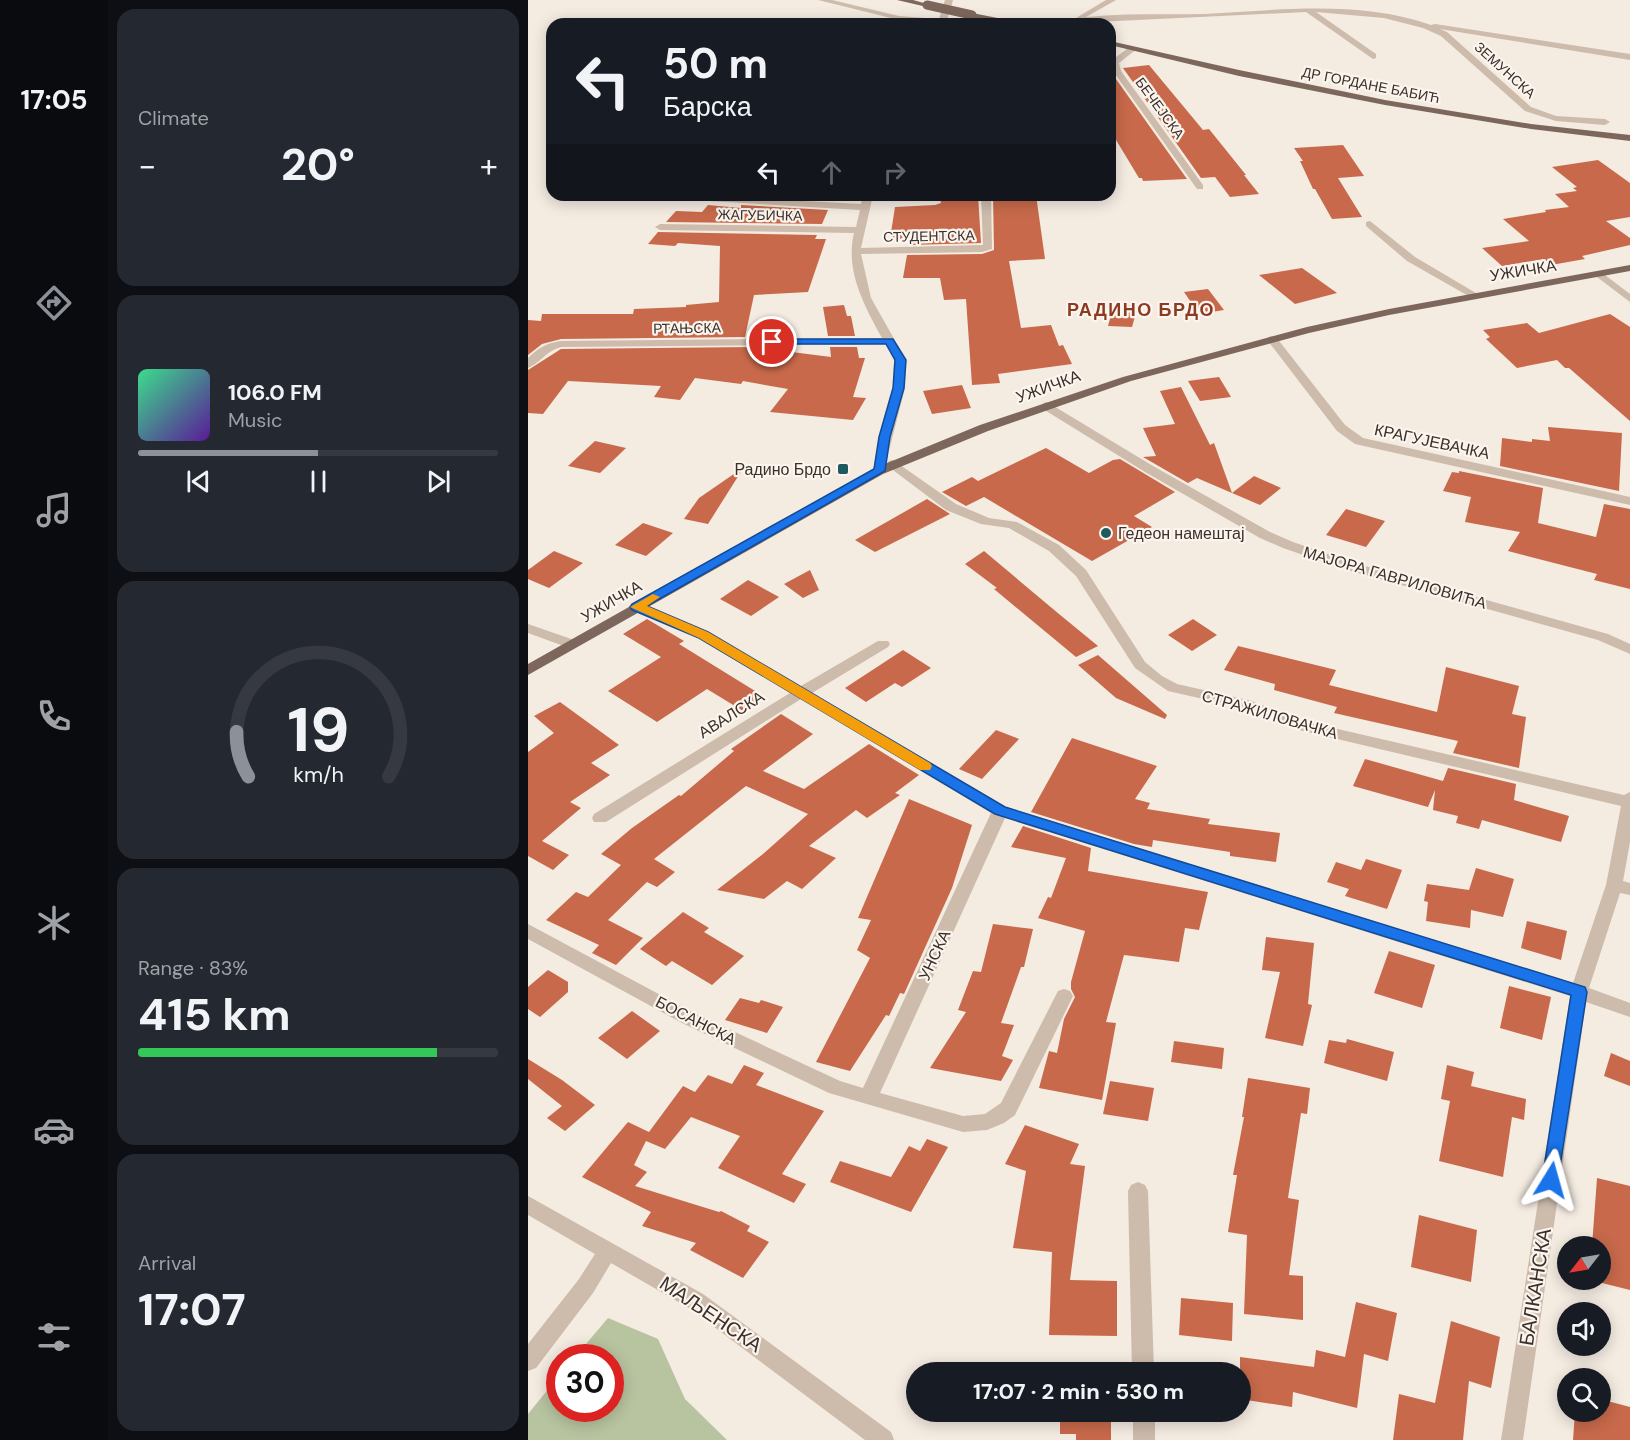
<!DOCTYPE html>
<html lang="en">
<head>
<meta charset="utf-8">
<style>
	body { margin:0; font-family:"DM Sans",sans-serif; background:#242831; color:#f1f3f6; height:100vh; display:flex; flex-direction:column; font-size:22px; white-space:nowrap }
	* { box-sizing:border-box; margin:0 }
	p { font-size:20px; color:#9ea1a6 }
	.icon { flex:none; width:33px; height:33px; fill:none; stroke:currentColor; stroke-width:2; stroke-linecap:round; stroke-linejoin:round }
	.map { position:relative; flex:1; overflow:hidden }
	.sheet { display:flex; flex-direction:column; gap:9px; padding:9px; background:#0d0f14; width:420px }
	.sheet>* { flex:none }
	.hud { position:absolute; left:18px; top:18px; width:570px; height:183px; border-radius:18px; box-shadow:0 3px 15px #0003; background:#171b24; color:#f1f3f6; overflow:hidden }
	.needle { width:39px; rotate:239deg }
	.tools { position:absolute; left:1029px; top:1236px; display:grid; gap:12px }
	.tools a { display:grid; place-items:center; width:54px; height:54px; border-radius:50%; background:#171b24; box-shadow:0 3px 15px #0003; font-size:30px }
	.speed { position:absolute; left:18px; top:1344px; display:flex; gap:12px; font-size:30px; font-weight:700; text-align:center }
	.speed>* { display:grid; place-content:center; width:78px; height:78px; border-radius:50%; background:#171b24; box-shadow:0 3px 15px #0003; line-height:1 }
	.speed .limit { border:9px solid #d22; background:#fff; color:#111 }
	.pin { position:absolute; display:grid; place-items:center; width:51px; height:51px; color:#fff; margin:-26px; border:3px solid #fff; border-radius:50%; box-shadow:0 2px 6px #0007 }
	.me { position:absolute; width:66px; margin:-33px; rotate:8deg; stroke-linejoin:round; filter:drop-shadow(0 0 4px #0008) }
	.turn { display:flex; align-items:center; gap:21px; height:126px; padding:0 18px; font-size:27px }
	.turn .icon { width:78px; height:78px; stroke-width:2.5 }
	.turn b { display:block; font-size:42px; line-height:51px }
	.lanes { display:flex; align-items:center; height:57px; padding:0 18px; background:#0003; justify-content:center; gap:30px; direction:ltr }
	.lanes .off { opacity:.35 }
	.big { font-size:45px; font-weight:700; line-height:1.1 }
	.sheet .widget { flex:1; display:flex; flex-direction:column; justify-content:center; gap:9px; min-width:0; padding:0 21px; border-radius:18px; background:#242831 }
	.sheet .dial { align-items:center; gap:0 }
	.dial svg { height:156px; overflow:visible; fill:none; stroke:#363941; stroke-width:7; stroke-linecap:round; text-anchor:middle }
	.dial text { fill:#f1f3f6; stroke:none }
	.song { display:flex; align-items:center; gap:18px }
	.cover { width:72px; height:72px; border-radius:9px; background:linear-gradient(135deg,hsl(150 70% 55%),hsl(270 70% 35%)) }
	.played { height:6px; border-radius:3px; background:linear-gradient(90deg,#8c9099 50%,#363941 50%) }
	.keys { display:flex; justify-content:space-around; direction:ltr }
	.heat { display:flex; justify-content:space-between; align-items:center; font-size:33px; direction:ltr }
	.charge { height:9px; border-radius:4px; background:linear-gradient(90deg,#34c759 83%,#363941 0) }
	.trip { position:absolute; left:378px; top:1362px; width:345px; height:60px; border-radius:30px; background:#171b24; box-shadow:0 3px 15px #0003; font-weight:700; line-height:60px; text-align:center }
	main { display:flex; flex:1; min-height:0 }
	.dock { display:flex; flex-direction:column; width:108px; justify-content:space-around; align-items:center; background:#090b0e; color:#9ea1a6 }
	.dock .icon { width:42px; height:42px }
	.dock .current { color:#8c9099 }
	.dock b { font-size:27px; color:#f1f3f6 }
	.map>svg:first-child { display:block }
</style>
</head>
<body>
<main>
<nav class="dock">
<b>17:05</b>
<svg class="icon current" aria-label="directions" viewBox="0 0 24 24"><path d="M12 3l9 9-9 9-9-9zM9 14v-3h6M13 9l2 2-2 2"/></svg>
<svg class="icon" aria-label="music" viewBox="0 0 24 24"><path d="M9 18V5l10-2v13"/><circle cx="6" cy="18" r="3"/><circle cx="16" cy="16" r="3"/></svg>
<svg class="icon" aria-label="phone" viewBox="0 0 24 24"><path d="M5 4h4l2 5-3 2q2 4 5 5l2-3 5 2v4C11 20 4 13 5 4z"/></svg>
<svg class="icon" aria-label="climate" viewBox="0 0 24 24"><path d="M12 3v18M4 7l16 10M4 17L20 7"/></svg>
<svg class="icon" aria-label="car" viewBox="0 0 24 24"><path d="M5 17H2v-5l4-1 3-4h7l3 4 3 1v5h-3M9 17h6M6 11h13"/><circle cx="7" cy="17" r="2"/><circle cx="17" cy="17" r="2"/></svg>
<svg class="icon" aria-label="filters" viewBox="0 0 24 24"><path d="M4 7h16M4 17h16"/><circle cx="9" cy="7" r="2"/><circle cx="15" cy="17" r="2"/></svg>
</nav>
<section class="sheet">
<div class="widget"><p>Climate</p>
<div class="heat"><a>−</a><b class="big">20°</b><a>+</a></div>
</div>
<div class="widget">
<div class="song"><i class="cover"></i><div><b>106.0 FM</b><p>Music</p></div></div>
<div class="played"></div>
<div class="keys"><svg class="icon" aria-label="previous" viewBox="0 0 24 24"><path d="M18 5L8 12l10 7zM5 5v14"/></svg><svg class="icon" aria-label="pause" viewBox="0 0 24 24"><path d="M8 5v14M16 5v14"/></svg><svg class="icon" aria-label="next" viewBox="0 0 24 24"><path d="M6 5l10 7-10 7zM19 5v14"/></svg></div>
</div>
<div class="widget dial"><svg viewBox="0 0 100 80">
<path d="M14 69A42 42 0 1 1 86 69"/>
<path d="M14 69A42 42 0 0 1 8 46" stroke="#8c9099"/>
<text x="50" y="56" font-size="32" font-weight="700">19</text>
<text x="50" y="72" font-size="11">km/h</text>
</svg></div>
<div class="widget"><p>Range · 83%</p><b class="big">415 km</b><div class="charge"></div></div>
<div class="widget"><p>Arrival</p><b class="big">17:07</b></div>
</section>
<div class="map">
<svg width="1102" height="1440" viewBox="0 0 1102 1440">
	<rect width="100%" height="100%" fill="#f4ebe1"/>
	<path fill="#b8c4a0" d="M80,1318L130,1339L157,1399L199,1440H0V1414L31,1376L32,1408H82V1358L47,1357Z"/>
	<g fill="#c8694b">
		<path d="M621,65L675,130L681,129L718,175H716L731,194L702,197L687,177L673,178L595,68Z"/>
		<path d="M582,69L583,72L659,179L615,181L614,178H611L582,130Z"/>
		<path d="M815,145L836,176L810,178L834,217L804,219L787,189H785L772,161H775L766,148Z"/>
		<path d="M1070,160L1102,183V217L1078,221L1102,238V245L1054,256L1057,259L1023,265L1016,259L974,266L954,248L1001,241L975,219L1018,212L1017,210L1041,207L1027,194L1049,191L1045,188L1049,187L1024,167Z"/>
		<path d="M213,195H307L305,200Z"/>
		<path d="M450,195L453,243L381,245L382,239H362L367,207L407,205L413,203L412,197Z"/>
		<path d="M465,195H508L517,259L481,261L493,328L523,325L531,346L535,345L544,364L470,374L472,383L444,385L438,299L416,300L412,278H375L379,255L454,254L466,250Z"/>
		<path d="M180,205L213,208V205L300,210L294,224L138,222L148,211L174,212Z"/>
		<path d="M130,232L289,235L287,239H298L280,292L226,295L217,337L33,339L14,344L0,355V320L13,321L14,314H105L106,309L158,307V305L191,302L192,246L150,243L147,246L120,244Z"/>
		<path d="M774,268L809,293L767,304L731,275Z"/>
		<path d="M680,289L696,310L671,314L656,292Z"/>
		<path d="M586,304L610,306L604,327L580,326Z"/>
		<path d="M316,305L319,316H323L327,336H300L295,307Z"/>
		<path d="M1082,314L1102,327V421L1041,368H1037L1029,360L989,368L958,339L962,337L955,330L999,323L1011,333Z"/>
		<path d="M224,347L303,357L302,347H329L331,358H337L325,397L338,398L325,420L242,412L260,389L215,381L213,384L167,378L152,400L126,397L133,386L40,381L15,414L0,413V370L33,349Z"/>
		<path d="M691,377L703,397L672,401L660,381Z"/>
		<path d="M434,385L443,408L404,414L395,391Z"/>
		<path d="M653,387L682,445L686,443L704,493L669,478L660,483L615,457L628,456L615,428L647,424L632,391Z"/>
		<path d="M1020,427L1094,433L1091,491L972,466L974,438L1004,442V439L1022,441Z"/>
		<path d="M67,441L98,448L72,473L40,466Z"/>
		<path d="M518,448L561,473L585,460L592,459L647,492L606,516L624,527L564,561L456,497L438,506L414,492L444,477L450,481Z"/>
		<path d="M216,467L180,524L156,519L171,498Z"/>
		<path d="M931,471L1015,488L1010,523L1068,537L1076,504L1102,509V589L1066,580L1069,574L980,551L992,532L937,522L943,497L915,491L924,472L931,473Z"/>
		<path d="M726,476L753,488L732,505L704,493Z"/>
		<path d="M399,499L422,514L347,552L327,540Z"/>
		<path d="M818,509L857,521L838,547L798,535Z"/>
		<path d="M115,523L145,533L118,556L87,545Z"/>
		<path d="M26,551L55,563L21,588L0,579V570Z"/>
		<path d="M456,551L531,614L570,646L548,657L466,589L469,588L437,564Z"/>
		<path d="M282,570L291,590L275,598L256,584Z"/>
		<path d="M220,580L251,597L223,616L192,599Z"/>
		<path d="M119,619L156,641L151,644L237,697L215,711L179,689L129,722L80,691L133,657L95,634Z"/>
		<path d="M665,619L689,635L664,651L640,635Z"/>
		<path d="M710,646L808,670L801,685L909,712L918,667L991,686L984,714L998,717L991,768L925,753L930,741L806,713L809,707L746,690L747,684L696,670Z"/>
		<path d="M375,650L403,668L374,687L367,683L338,702L317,688Z"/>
		<path d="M570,655L639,715L637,719L588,698L550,665Z"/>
		<path d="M32,702L91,745L63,763L82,775L42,802L53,808L14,841L41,855L25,870L0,856V752L26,733L6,716Z"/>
		<path d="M253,714L285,734L235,771L276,789L341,744L391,775L367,793L372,795L339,818L328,810L281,846L308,858L274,889L259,881L236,899L189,890L235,854L280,814L218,786L126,859L147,872L129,887L119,882L80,920L115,938L88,965L64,953L71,945L18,920L48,892L60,897L93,865L73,854L104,828L151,795L153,796L206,751L203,749Z"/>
		<path d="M468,730L491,739L454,779L431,769Z"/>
		<path d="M544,738L629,766L607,799L622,803L619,809L682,819L680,824L752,833L748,862L702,856V852L625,840L624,847L606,844L503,812Z"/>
		<path d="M837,759L915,781L920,768L988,784L986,800L1041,816L1033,842L954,820L951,829L928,823L930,816L905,810L907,790L900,807L825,786Z"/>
		<path d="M381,799L444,825L424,888L376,994L372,993L361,1016L358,1015L322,1071L288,1062L342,958L329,950L343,920L330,918Z"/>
		<path d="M495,826L563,848L560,871L680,892L671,930L657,928L651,962L596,955L578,1022L588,1023L574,1100L511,1088L521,1051L529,1053L536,1019L547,997L543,989V982L557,931L510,918L520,897L523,898L538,858L483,847Z"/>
		<path d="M838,859L874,870L859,909L817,896L821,889L799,882L808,862L833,870Z"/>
		<path d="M948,868L986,879L975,917L943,910L942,928L898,921L900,902L896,901L899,884L941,890Z"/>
		<path d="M155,912L181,928L176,932L216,956L184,985L144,961L138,966L112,949Z"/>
		<path d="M999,921L1039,931L1033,960L993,948Z"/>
		<path d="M465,924L505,929L496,967H493L473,1023L486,1025L474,1056L485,1060L473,1081L402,1068L438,1012L430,1010L445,971L453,972Z"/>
		<path d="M738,937L786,943L780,1004L784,1005L775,1046L737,1038L752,972L734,970Z"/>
		<path d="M861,951L907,965L894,1008L846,993Z"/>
		<path d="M20,970L40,982V992L12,1017L0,1009V987Z"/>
		<path d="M981,986L1023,997L1014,1040L972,1028Z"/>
		<path d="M212,998L231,1003L233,1000L255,1007L239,1033L197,1020Z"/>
		<path d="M104,1011L132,1031L99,1059L70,1038Z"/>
		<path d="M819,1039L866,1052L859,1081L796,1063L801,1040L818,1043Z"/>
		<path d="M646,1041L696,1048L694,1069L643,1062Z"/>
		<path d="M1083,1053L1102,1061V1086L1076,1076Z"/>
		<path d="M0,1059L34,1080L67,1105L37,1131L19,1118L34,1106L0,1079Z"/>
		<path d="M216,1065L236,1073L228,1085L296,1111L254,1174L278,1184L266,1203L190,1168L212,1136L163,1117L137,1149L118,1141L106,1165L119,1172L107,1186L191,1212L193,1211L222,1226L219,1231L241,1242L215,1278L162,1250L168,1243L114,1226L123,1212L54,1177L100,1122L121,1132L155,1086L167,1092L180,1075L204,1084Z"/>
		<path d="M919,1065L946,1072L943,1086L998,1099L996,1120L984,1117L975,1177L911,1161L922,1101L913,1099Z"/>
		<path d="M720,1078L782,1088L779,1114L773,1113L760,1198L771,1200L761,1275L775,1276V1320L716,1314L719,1235L700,1232L709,1175H705L716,1117H714Z"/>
		<path d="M582,1081L626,1088L620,1121L575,1114Z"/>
		<path d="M497,1125L551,1144L542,1164L557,1166L542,1280L589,1281V1336L521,1335L524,1252L485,1248L498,1171L477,1164Z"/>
		<path d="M399,1139L420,1147L383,1212L302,1182L312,1161L363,1177L381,1146L392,1151Z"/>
		<path d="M1069,1178L1102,1186V1290L1062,1280H1072V1246H1064Z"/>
		<path d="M891,1215L949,1230L943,1282L883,1267Z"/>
		<path d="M653,1298L705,1303L704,1341L651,1335Z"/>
		<path d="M828,1302L869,1313L860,1361L836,1354L829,1408L765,1392L764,1407L712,1399V1357L786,1367L788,1350L817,1357Z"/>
		<path d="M923,1321L972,1337L963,1388L941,1381L935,1440H865L871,1394L907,1403Z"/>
		<path d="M1072,1399L1102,1407V1440H1045L1047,1412H1072Z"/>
		<path d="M532,1412H583V1440H548V1434H532Z"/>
	</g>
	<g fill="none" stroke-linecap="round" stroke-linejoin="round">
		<g fill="#cdbbac" fill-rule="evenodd">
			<path d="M290,0H304L371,16L411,19L417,0H425L418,24L371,20Z"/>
			<path d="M578,0H588L558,17C598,13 638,15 677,14C752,10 831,0 903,25L907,24L1102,54V60L912,29L919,32L1003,107L1028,116L1077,119L1082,122L1077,125L1028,121L997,111L913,36L895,28L856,18L788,12L848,54V58L845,59L778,12L547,23L543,21Z"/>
			<path d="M603,46L610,48L591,63L593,71L675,185V189H669L585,71L584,60Z"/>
			<path d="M161,195L333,204L335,195H345L333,248L455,245L453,195H463L464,249L454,252L333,254L343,298L378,360L377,388L355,474L351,475L345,471L351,437L365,388L366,360L358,344L33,347C18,351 12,363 0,368V358C10,348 19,343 33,341L354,338C336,305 317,271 326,233L132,230L127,227L132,224L328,227L332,210L165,200L162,199Z"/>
			<path d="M842,221L887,257L953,296L952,298H944L879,261L838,226V222Z"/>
			<path d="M1073,272L1102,294V302L1069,277V273Z"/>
			<path d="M744,336L748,337L817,425L835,438L1102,497V505L827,444L809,431L740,341V337Z"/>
			<path d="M519,402L625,466L742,532L765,542L826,563L1080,634L1102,644V654L1070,640L816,569L755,548L732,538L617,472L515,409V403Z"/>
			<path d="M365,460L428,504L461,518L489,522L531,545L558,570L617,662L634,676L649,684L724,701L775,721L1096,795L1102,792V842L1095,881L1102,883V895L1092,893L1061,988L1102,1003V1017L1058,1002L995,1440H973L1042,996L477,818L352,1093L435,1116L457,1114L473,1103L530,991L536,989L542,991L545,996L487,1115L476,1123L459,1130L435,1132L301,1093L154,1023L0,939V924L166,1013L312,1081L335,1088L463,813L273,699L78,822H66L64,818L66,814L262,693L171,638L104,610L102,607L104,604L109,603L181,632L273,686L350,641H360L362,644L360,647L284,693L478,807L1045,983L1078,885L1093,806L771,730L715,708L640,691L607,668L548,576L521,551L481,528L453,524L418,510L361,467L359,464L361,461Z"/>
			<path d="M0,624L49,641L51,644L44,649L0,633Z"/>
			<path d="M610,1182L617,1185L620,1191L626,1372H604L600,1191L603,1185Z"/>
			<path d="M0,1196L175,1294L363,1432L366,1440H337L161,1308L83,1263L65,1293L8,1368L0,1371V1344L51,1279L67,1254L0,1215Z"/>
			<rect x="605" y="1412" width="22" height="28"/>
		</g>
		<g fill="#7d675c" fill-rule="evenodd">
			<path d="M369,0H385L403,5L399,7Z"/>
			<path d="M444,13L490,22L494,24H478L441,17L440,15Z"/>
			<path d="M582,41L711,70L857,100L1003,124L1102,135V141L1003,129L857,105L711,76L582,45Z"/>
			<path d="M1102,265V271L861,315L781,333L603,381L460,431L355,474L0,675V664L347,468L452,425L595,377L779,327L861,309Z"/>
		</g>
		<path stroke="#7d675c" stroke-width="9" d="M399,5L444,15"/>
	</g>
	<path fill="#1a73e8" stroke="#114b97" stroke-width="1.5" d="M244,339H365L378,360L376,388L362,437L357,471L119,606L180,632L477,807L1057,987L1059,992L1029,1186L1023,1188L1017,1186L1014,1180L1043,995L467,814L171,638L104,610L102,607L104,604L346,469L351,437L365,388L367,360L358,344H240V340Z"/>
	<path fill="#f59e0b" d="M125,594L132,597L119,606L180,632L402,763L404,766L402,770H392L171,638L102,607Z"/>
	<g fill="#1f5a5e" stroke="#fbf5ee" stroke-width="2">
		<rect x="309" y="463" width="12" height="12" rx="3"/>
		<circle cx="578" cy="533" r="6"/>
	</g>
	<g text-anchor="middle" stroke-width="4.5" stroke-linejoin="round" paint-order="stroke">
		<g font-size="14" fill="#3b302b" stroke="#fbf5ee">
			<text transform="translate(977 70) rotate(42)" y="5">ЗЕМУНСКА</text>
			<text transform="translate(843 85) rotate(11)" y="5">ДР ГОРДАНЕ БАБИЋ</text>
			<text transform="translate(632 108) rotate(54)" y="5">БЕЧЕЈСКА</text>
			<text transform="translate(232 215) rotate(1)" y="5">ЖАГУБИЧКА</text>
			<text transform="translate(401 236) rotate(-1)" y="5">СТУДЕНТСКА</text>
			<text transform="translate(159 328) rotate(-1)" y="5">РТАЊСКА</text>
		</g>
		<g font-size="16" fill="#3b302b" stroke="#fbf5ee">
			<text transform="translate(995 270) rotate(-9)" y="6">УЖИЧКА</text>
			<text transform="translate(520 386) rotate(-20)" y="6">УЖИЧКА</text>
			<text transform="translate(904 441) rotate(12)" y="6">КРАГУЈЕВАЧКА</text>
			<text transform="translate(867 577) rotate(16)" y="6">МАЈОРА ГАВРИЛОВИЋА</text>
			<text transform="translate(83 601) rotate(-30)" y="6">УЖИЧКА</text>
			<text transform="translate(203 714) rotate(-32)" y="6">АВАЛСКА</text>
			<text transform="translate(742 714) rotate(16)" y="6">СТРАЖИЛОВАЧКА</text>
			<text transform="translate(406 955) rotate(-65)" y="6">УНСКА</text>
			<text transform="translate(168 1020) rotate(27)" y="6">БОСАНСКА</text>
		</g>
		<g font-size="16" fill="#3b302b" stroke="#fbf5ee" text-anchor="end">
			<text x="303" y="475">Радино Брдо</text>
			<text x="590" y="539" text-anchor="start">Гедеон намештај</text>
		</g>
		<g font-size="18" font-weight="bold" letter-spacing="1.5" fill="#8c3b22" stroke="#fbf5ee">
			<text x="613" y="316">РАДИНО БРДО</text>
		</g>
		<g font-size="20" fill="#3b302b" stroke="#fbf5ee">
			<text transform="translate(1007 1287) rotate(-81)" y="7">БАЛКАНСКА</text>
			<text transform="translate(183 1314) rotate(34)" y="7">МАЉЕНСКА</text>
		</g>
	</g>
</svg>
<div class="tools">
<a><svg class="needle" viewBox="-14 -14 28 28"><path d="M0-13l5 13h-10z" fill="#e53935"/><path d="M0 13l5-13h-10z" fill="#9ea1a6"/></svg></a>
<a><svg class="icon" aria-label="sound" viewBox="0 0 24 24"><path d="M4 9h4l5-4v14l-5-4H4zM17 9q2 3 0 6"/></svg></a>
<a><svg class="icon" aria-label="search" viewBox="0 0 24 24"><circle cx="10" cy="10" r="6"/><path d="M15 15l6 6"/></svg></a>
</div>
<div class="speed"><div class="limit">30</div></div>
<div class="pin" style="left:244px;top:342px;background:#d93025"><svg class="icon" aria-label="arrive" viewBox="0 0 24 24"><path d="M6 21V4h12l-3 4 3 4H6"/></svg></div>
<svg class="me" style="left:1023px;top:1180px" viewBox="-20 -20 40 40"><path d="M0-17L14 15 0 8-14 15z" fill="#1a73e8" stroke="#fff" stroke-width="4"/></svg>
<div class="trip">17:07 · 2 min · 530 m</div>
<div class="hud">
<div class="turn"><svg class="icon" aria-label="left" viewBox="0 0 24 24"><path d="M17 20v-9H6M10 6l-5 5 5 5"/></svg><div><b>50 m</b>Барска</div></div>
<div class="lanes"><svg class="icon" aria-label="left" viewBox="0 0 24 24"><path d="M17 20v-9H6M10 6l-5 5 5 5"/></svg><svg class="icon off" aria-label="ahead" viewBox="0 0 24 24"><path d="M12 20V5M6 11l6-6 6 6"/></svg><svg class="icon off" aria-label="right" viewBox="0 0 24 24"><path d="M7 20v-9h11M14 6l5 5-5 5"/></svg></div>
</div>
</div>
</main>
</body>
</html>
